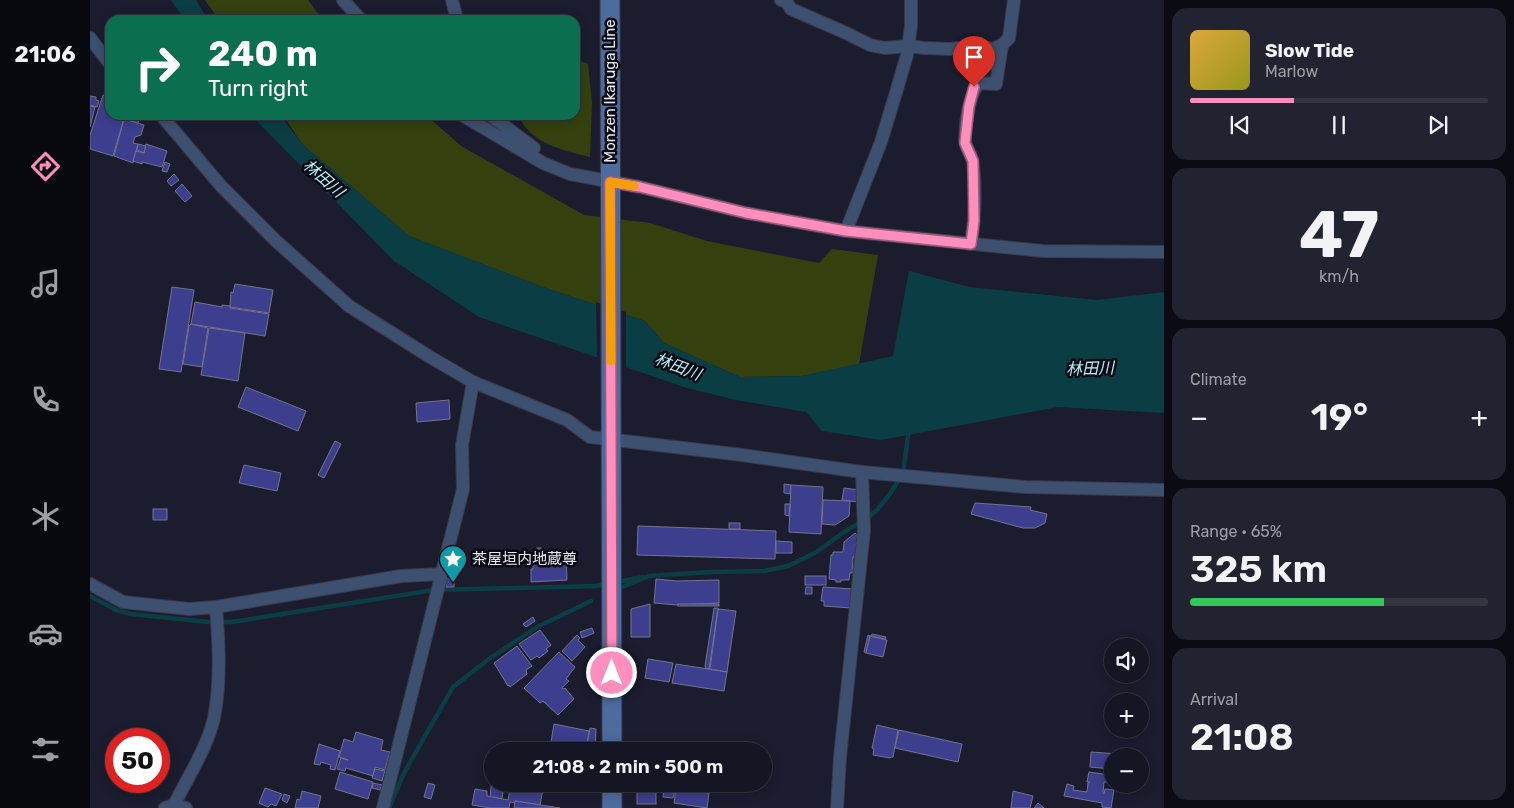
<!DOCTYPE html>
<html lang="en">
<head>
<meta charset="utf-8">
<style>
	body { margin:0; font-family:Rubik,"Noto Sans JP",sans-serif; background:#212330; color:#f1f3f6; height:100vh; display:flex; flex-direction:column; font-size:19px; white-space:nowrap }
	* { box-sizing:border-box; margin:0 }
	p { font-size:16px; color:#9d9fa6 }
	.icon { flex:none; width:28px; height:28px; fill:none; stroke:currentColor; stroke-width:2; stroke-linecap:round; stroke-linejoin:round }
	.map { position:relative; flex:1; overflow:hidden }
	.drawer { display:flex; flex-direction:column; gap:8px; padding:8px; background:#0b0c13; width:350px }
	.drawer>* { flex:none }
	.hud { position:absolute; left:15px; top:15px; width:475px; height:105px; border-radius:15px; box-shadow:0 2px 12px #0003,0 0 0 1px #333541; background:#0b6e4f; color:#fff; overflow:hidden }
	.tools { position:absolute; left:1014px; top:638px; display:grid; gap:10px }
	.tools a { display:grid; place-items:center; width:45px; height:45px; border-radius:50%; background:#141623; box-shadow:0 2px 12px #0003,0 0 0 1px #333541; font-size:25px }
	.speed { position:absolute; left:15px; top:728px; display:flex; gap:10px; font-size:25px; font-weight:700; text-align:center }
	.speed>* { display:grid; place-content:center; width:65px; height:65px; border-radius:50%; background:#141623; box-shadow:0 2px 12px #0003,0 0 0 1px #333541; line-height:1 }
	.speed .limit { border:8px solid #d22; background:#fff; color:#111 }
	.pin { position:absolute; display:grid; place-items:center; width:42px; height:42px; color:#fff; margin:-51px -21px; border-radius:50% 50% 50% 0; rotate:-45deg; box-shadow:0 0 5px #0007 }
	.pin .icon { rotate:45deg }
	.me { position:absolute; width:55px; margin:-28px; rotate:0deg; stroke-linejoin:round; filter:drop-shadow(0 0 4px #0008) }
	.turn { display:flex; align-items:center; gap:18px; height:105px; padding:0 20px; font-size:22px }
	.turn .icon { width:65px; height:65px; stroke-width:2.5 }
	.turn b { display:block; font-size:35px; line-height:42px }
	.big { font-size:38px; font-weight:600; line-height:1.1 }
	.drawer .card { flex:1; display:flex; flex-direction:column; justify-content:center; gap:8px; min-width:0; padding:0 18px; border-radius:15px; background:#212330 }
	.drawer .dial { align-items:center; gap:0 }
	.dial b { font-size:65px; line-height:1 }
	.song { display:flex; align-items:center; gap:15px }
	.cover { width:60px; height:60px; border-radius:8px; background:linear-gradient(135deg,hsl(40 70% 55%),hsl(60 70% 35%)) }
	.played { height:5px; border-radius:2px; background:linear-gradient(90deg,#fe8ebd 35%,#333541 35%) }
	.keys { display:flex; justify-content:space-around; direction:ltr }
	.heat { display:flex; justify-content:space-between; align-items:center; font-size:28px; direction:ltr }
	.charge { height:8px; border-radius:4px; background:linear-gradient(90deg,#34c759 65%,#333541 0) }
	.trip { position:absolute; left:394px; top:742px; width:288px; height:50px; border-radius:25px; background:#141623; box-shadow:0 2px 12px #0003,0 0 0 1px #333541; font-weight:600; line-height:50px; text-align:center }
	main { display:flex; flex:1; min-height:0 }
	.tabs { display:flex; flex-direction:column; width:90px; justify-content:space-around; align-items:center; background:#08090e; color:#9d9fa6 }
	.tabs .icon { width:35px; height:35px }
	.tabs .selected { color:#fe8ebd }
	.tabs b { font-size:22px; color:#f1f3f6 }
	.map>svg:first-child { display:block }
</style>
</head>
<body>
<main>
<nav class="tabs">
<b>21:06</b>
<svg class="icon selected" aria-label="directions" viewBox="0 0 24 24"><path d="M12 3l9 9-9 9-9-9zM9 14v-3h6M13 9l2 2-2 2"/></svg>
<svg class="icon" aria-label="music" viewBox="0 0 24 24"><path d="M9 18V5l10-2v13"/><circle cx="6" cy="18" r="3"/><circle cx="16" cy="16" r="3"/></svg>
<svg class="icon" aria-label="phone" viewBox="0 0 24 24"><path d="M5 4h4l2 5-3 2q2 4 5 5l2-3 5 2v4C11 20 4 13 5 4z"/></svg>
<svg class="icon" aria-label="climate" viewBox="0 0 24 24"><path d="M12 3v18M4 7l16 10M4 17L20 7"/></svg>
<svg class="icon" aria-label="car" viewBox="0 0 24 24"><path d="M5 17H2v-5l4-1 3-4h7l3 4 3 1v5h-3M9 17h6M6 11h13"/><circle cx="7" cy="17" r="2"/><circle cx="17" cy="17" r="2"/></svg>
<svg class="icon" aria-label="filters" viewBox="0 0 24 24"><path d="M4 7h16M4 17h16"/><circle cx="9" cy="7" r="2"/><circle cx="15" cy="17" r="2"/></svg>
</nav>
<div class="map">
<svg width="1074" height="808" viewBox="0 0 1074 808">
	<rect width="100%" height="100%" fill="#1b1d2f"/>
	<g fill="#34410f">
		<path d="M115,0H218L226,11L235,20H129Z"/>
		<path d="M485,59L498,64L502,102L500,157C472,150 441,144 428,115H485Z"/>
		<path d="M193,115H336L371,146L494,215L560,223L617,241L729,263L742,249L788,255L769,364L712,376L650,377L574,343L555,321L450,286L319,236L212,144Z"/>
	</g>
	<g fill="#0b3d44">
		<path d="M81,0H106L118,20H95Z"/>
		<path d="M161,115H190L212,144L319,236L450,286L555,321L574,343L650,377L712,376L803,356L819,271L879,287L1007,300L1074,292V413L968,407L791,440L732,431L716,412L646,400L597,388L389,317L304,261Z"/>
	</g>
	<path fill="#1b1d2f" d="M506,302L536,312V370L507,360Z"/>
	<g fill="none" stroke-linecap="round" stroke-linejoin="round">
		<g stroke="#0b3d44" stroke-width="4.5">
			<path d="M527,582L553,577"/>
			<path d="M530,588L559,576L620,572L674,571L698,566L725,553L754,532L776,519L787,510L800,494L813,473L819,429"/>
			<path d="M0,596L26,610L41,614L118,622H142L344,590L506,586L517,584"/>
			<path d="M299,808L314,773L363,687L399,659L447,627L501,601"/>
		</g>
	</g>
	<g fill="#3d3e8e" stroke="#72758b">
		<path d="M13,95L20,97V115H35L23,156L0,149V135Z"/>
		<path d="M0,96L6,97V100L9,101L7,107L0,105Z"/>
		<path d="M0,106L5,107L0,127Z"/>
		<path d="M35,115L50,118L48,123L34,119Z"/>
		<path d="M34,119L54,125L51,135L45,137L43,143L48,144L43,163L24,156Z"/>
		<path d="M48,144L56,146L54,153L47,150Z"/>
		<path d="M56,144L77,151L72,167L52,162V164L43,161L46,151L54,153Z"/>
		<path d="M75,162L80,164L77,172L72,171Z"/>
		<path d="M84,174L89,180L81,186L77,181Z"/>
		<path d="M92,184L102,196L95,202L85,191Z"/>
		<path d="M145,284L183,290L179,313L140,307L141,292L143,293Z"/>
		<path d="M82,287L104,290L91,372L69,369Z"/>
		<path d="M105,302L132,307V305L140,306V308L179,314L175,336L101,324Z"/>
		<path d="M101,324L118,328L112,367L93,364L99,326Z"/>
		<path d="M119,328L155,333L148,381L111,375Z"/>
		<path d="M156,387L216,411L208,431L148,407Z"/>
		<path d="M359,400L360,419L327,422L326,403Z"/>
		<path d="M245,441L251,444L234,478L228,475Z"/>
		<path d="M154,465L191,473L187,491L149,483Z"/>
		<path d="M694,484L701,485L700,494L694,493Z"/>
		<path d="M701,485L733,487L731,534L699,532Z"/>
		<path d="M754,488L769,490L768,502L752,500Z"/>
		<path d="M733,500L760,501L759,516L745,525L732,524Z"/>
		<path d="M885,503L941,507L940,510L957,514L955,523L945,528H933L881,514Z"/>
		<path d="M695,504H700L699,516L695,515Z"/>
		<rect x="63" y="509" width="14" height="11"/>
		<rect x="639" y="523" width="11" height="6"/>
		<path d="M548,526L686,531L685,559L547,555Z"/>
		<path d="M765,533L767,535L765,557H763L762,573H760L759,580H751V582H746V580L739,579L741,555H743V552H753L754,542Z"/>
		<path d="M686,541L702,542V553H686Z"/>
		<rect x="447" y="548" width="4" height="9"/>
		<path d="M476,556L477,580L441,582V569H443V562H445V557Z"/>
		<rect x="715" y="576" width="21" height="9"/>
		<path d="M355,578H364V587H356Z"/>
		<path d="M566,579L587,581L629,580V603L587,605L564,603Z"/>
		<path d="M716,587H722V594H715Z"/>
		<path d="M733,587L762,589L761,608L734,606V601H731Z"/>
		<path d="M560,604V637H541V609Z"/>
		<rect x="588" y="604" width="41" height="2"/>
		<path d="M624,608H628L619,669H616L615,666Z"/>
		<path d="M628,609L646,611L637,672L620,669Z"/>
		<path d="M443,617L445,621L436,627L433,624Z"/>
		<path d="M502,628L504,633L492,638L490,632Z"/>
		<path d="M450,630L461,645L456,649L458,651L449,658L447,656L441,660L429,644Z"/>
		<path d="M782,634L796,637L795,639L781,636Z"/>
		<path d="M487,635L490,638L488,640L495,647L482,661L472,651Z"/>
		<path d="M778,635L780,636L776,653L774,652Z"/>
		<path d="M780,636L797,640L793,657L776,653Z"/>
		<path d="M427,646L442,666L436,670L437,674L420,687L419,685L418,686L404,663Z"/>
		<path d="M469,652L485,667L476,679L479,681L472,688L474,689L475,688L484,699L468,715L453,701L450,703L434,688Z"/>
		<path d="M558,659L583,663L579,682L555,678Z"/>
		<path d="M586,664L637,672L634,691L582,683Z"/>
		<path d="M464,724L499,731L496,749L461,742Z"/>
		<path d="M787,725L808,730L803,757H801L800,758L783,755L784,749L782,748Z"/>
		<path d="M500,728L506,729L505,751H496Z"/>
		<path d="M809,730L872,744L868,762L805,748Z"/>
		<path d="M266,732L293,740L291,750L300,752L295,770L285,767L283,776L256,768L255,771L247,769L251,758L258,760L249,757L254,739L263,742Z"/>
		<path d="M229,744L250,751L245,770L240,769L241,765L231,762L230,765L224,764Z"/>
		<path d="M1001,752L1029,754V756H1022V769L1000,767Z"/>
		<path d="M285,769L295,771L292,781L282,778Z"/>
		<path d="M250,772L283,782L278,799L245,789Z"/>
		<path d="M999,772L1020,775L1019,782H1014L1013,793L1014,794L1015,789L1024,790L1021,808L1012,807V803L974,796L977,784L984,786L983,790L997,792L998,783L1000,782H997Z"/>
		<path d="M402,778V784H414L412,799L400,797Z"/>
		<path d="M283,783L292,785L290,790L282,788Z"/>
		<path d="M338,783L345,785L341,799L334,797Z"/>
		<path d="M421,784H433V787L440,789L441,784H456H454L450,805L425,801V803L420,802L419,808H400L382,805L385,789L397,791V796L418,800Z"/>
		<path d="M434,784H441L440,788L433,787Z"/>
		<rect x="547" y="785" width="19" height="19"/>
		<path d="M175,788L192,794L186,806L181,804L178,807L169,803Z"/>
		<path d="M574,788L585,789L583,798L573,797Z"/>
		<path d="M586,788L619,793L617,808L584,803Z"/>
		<path d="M212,791L231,796L228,808H205L207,799L210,800Z"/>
		<path d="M923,791L943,796L940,808H921Z"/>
		<path d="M194,794L200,796L197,803L192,800Z"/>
		<path d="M425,801L470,808H424Z"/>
		<path d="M948,803L954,808H944Z"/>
	</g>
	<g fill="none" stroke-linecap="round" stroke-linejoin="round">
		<g stroke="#383a4b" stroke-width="14">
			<g id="minor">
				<path d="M253,0L271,20"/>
				<path d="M362,0L367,20"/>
				<path d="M691,0L696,1L701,9L756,33L780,45L795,48L818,46L834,48L860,49L887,46L903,49L912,45L919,38L924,0"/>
				<path d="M0,38L20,64"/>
				<path d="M71,115L131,186L185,240L259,306L340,357L383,382L477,420L500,437L652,455L772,472L935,487L1074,490"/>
				<path d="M372,115L453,163L480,174L550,187L656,213L756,231L953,251L1074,252"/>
				<path d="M400,115L444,148"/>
				<path d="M756,231L791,142L807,89L817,55L821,26V0"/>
				<path d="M881,244C885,218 886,189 883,163C882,155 876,149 875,141C875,127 879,91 890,83L906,84L912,45"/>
				<path d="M0,584L33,602L99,609L126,607L311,576L352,574"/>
				<path d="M84,805C98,777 117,748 124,718C131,682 129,643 126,607"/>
				<path d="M75,808L84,805L96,808"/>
				<path d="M293,808L373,489L372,445L383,382"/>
				<path d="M747,808L750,757L774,530L772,472"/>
			</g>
		</g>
		<g stroke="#383a4b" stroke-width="21">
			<g id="secondary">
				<path d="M520,0L522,751"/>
				<path d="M522,784V808"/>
			</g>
		</g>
		<use href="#minor" stroke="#3d506f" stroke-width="12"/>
		<use href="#secondary" stroke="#4d6b9d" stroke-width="19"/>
	</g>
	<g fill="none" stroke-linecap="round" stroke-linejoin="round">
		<g stroke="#a55c7b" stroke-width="12">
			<path id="route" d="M522,673L520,182L550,187L656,213L756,231L881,244L884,221L883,161L875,143L879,106L884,87"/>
		</g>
		<use href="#route" stroke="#fe8ebd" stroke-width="9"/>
		<path stroke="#f59e0b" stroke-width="9" d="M521,361L520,182L544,186"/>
	</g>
	<defs>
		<g id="sight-pin" transform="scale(1.4375)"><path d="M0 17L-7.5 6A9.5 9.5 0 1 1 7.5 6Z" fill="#0f9aa8" stroke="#070810"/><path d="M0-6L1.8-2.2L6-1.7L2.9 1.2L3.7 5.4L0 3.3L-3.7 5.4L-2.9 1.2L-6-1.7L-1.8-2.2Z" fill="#fff"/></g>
	</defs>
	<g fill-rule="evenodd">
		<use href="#sight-pin" x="363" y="559"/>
	</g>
	<g text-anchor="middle" stroke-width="5" stroke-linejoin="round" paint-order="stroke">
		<g font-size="15" fill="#e7e9f6" stroke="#070810">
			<text transform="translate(520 91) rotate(-90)" y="5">Monzen Ikaruga Line</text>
		</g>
		<g font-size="15" fill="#e7e9f6" stroke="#070810" text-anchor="start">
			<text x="382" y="564">茶屋垣内地蔵尊</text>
		</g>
		<g font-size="16" font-style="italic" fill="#b3f1fa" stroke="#070810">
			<text transform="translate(234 178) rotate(41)" y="6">林田川</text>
			<text transform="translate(588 366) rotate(21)" y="6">林田川</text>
			<text transform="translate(1000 368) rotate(-2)" y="6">林田川</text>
		</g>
	</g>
</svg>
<div class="tools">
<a><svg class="icon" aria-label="sound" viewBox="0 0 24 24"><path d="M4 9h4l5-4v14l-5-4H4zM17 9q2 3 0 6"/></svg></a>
<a>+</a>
<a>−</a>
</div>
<div class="speed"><div class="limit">50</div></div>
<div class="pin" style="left:884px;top:87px;background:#d93025"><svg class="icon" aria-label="arrive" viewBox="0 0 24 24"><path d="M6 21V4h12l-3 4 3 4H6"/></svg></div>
<svg class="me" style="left:522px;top:673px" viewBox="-20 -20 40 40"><circle r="17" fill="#fe8ebd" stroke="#fff" stroke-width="3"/><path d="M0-11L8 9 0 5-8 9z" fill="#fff"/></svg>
<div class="trip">21:08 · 2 min · 500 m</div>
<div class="hud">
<div class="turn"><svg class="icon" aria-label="right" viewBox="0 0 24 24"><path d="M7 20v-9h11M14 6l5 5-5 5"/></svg><div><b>240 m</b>Turn right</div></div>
</div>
</div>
<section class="drawer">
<div class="card">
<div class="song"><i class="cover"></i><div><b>Slow Tide</b><p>Marlow</p></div></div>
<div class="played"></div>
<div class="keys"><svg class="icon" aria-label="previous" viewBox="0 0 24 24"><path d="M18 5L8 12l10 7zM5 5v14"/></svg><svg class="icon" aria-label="pause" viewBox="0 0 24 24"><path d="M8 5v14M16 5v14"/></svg><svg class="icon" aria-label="next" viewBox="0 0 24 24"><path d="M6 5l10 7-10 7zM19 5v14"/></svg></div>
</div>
<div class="card dial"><b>47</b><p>km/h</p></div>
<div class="card"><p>Climate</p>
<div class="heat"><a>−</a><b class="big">19°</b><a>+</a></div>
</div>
<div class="card"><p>Range · 65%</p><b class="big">325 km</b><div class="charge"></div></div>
<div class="card"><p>Arrival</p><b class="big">21:08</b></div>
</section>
</main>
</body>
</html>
